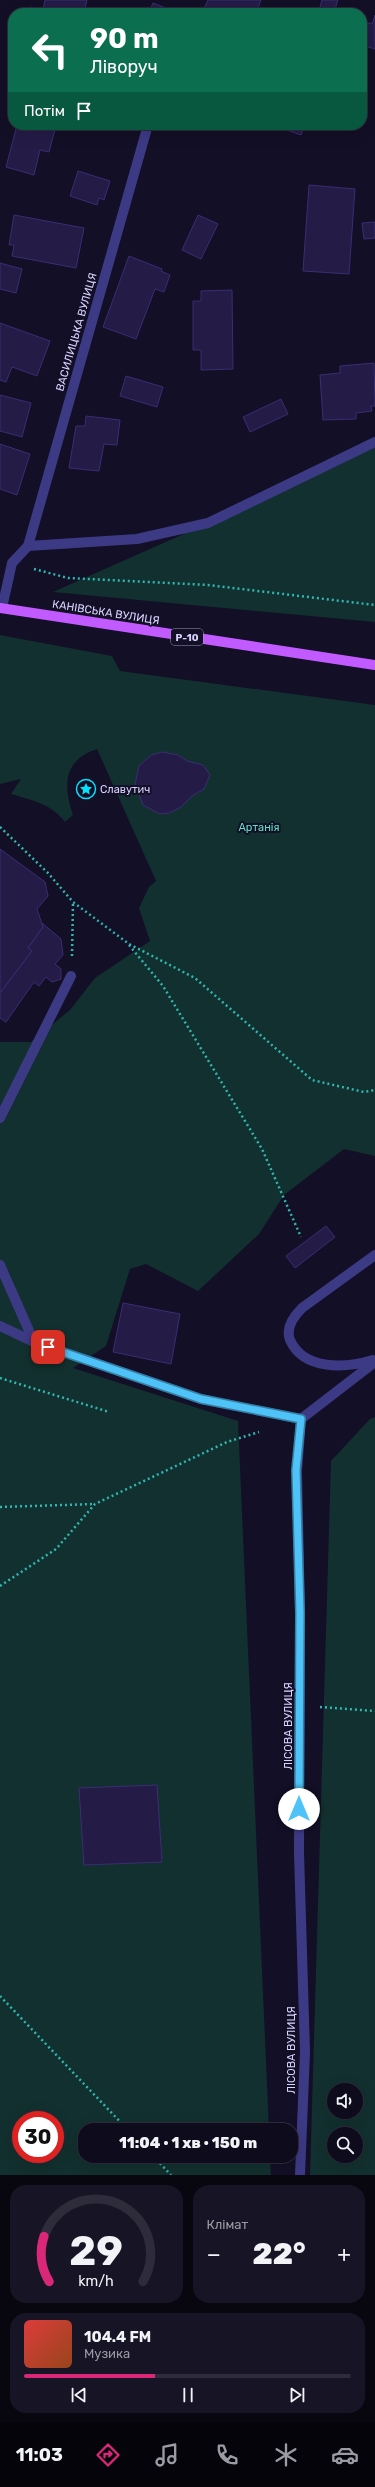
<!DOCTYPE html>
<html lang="uk">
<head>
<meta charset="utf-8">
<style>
	body { margin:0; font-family:Rubik,sans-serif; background:#171425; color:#f1f3f6; height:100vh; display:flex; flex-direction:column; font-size:15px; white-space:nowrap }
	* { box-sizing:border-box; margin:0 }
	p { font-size:13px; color:#9b9ba3 }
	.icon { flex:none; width:22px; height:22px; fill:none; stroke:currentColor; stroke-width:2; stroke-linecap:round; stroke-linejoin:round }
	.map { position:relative; height:2175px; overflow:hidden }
	.panel { display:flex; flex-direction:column; gap:10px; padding:10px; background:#08060f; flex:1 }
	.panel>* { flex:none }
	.guide { position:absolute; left:8px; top:8px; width:359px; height:122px; border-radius:16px; box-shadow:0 4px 16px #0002,0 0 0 1px #2e2b3b; background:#0b6e4f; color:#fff; overflow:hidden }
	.buttons { position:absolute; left:327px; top:2083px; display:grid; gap:8px }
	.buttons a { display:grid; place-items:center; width:36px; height:36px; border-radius:50%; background:#0e0b1c; box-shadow:0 4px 16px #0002,0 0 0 1px #2e2b3b; font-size:20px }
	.speed { position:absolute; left:12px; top:2111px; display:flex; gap:8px; font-size:20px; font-weight:700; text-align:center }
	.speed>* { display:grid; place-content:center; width:52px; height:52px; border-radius:50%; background:#0e0b1c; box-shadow:0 4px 16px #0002,0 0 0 1px #2e2b3b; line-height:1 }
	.speed .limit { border:6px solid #d22; background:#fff; color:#111 }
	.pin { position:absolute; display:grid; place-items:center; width:34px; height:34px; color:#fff; margin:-17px; border-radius:8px; box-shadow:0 2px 6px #0006 }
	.me { position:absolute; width:44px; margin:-22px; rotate:0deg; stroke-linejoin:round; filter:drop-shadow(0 0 3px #0008) }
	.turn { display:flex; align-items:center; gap:14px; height:84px; padding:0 16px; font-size:18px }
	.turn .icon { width:52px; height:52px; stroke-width:2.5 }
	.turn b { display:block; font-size:28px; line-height:34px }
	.then { display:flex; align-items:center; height:38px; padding:0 16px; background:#0003; gap:8px; font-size:15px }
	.big { font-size:30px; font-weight:800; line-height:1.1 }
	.panel .card { flex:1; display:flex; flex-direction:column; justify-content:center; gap:6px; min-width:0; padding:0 14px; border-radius:16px; background:#171425 }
	.panel .dial { align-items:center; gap:0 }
	.dial svg { height:104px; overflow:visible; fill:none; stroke:#2e2b3b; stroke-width:7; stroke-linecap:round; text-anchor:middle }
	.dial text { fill:#f1f3f6; stroke:none }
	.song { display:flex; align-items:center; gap:12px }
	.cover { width:48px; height:48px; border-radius:6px; background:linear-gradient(135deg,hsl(0 70% 55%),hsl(20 70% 35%)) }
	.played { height:4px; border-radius:2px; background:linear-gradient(90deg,#db2777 40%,#2e2b3b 40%) }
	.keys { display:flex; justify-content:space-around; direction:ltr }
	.heat { display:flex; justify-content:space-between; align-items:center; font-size:22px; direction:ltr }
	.panel .tiles { flex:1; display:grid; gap:10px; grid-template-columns:1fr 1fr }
	.card:last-child { grid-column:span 2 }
	.trip { position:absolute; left:78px; top:2123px; width:220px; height:40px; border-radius:16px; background:#0e0b1c; box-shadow:0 4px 16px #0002,0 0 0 1px #2e2b3b; font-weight:800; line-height:40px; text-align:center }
	.tabs { display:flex; height:64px; justify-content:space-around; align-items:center; background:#06040b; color:#9b9ba3 }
	.tabs .icon { width:28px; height:28px }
	.tabs .current { color:#db2777 }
	.tabs b { font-size:18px; color:#f1f3f6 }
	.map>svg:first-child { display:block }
</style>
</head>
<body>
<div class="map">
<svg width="375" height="2175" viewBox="0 0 375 2175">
	<rect width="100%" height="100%" fill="#130f26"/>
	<g fill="#12302f" fill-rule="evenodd">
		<path d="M375,445V622L53,592L285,489Z"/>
		<path d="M0,635L112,656L120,671L375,705V1156L344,1149L284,1195L259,1234L198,1291L146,1264L130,1269L106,1346L73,1368L238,1421L269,2130H85V2156H270L271,2175H0V1042H31L70,1010L95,978L150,941L139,908L149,887L156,881L97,749C63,760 63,786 73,815L65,822C52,804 31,800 11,794L21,779L0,784ZM21,2120H55V2154H21Z"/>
		<path d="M375,1417V2175H310L331,1461L370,1419ZM334,2090H356V2112H334ZM334,2134H356V2156H334Z"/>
	</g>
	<g fill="#241b47" stroke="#3b2d73">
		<path d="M45,0H87L84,13H29L30,7L43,10Z"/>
		<path d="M208,0H261L256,13H202Z"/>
		<path d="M322,0H338L334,12L320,7Z"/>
		<path d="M153,3L166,8L164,13H149Z"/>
		<path d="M375,15V49L362,45V21L372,24Z"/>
		<path d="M17,125L56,126L49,152L40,150L34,175L6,167Z"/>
		<path d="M269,125H289L287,130Z"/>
		<path d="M289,125H304L301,135L287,130Z"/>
		<path d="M78,171L110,181L104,200L99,198L97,205L70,196Z"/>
		<path d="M309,185L355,189L349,274L303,271Z"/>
		<path d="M14,215L84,228L76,268L12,256L14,245H9Z"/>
		<path d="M198,215L218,224L201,259L182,250Z"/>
		<path d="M375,222V238L364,239L362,223Z"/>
		<path d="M129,256L162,269L161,271L170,275L164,292L155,289L136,339L103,327Z"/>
		<path d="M0,263L22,269L16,293L0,289Z"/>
		<path d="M232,290L233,369L201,370V350H193V301H201V291Z"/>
		<path d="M0,323L50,341L37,376L12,367L6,382L0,380Z"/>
		<path d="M374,363L375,406H371L372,411L356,413V419L323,420L320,375L340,373V366Z"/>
		<path d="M126,376L163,387L157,407L120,396Z"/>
		<path d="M0,395L31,403L22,437L0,431Z"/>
		<path d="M281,399L288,414L250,432L243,417Z"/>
		<path d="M86,416L120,420L117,445L104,444L99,471L69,468L76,426H85Z"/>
		<path d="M0,444L30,454L17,495L0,489Z"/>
		<path d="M162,752L178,755L187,761L203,765L210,775L204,789L192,796L181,807L169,813L160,814L143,805L135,784L139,766L151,755Z"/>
		<path d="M0,849L45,882L48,896L37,909L43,927L28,948L32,951L0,993Z"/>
		<path d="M42,923L61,939L63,955L55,964L61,969V979L52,982L46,977L39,986L34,982L6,1022L0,1018V993L32,951L28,948L43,927Z"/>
		<path d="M326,1226L335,1237L295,1268L286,1256Z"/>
		<path d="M123,1303L180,1314L171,1364L113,1352Z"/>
		<path d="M157,1785L162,1862L84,1865L79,1788Z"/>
	</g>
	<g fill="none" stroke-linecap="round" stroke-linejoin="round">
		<g stroke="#2fb8b0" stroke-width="2.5" stroke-dasharray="2 3" stroke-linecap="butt">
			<path d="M34,569L68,578L208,585L375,605"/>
			<path d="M0,827L48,873L73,902L129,944L195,978L312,1080L364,1092L375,1090"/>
			<path d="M129,945L163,986L262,1149L301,1237"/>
			<path d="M72,956L73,903"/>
			<path d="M0,1378L109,1412"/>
			<path d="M0,1507L95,1504"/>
			<path d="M0,1586L56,1549L95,1504L227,1442L259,1432"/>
			<path d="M320,1707L375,1711"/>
			<path d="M0,1996L128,2130"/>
			<path d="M153,2156L171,2175"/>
		</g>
		<g stroke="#3d3a85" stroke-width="10">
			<path d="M28,546L148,125"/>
			<path d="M2,608L12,563L28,546L137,539L208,523L375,442"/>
			<path d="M0,1118L71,976"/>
			<path d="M0,1265L34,1342L201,1399L301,1419"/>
			<path d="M0,1326L34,1342"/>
			<path d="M373,1360C346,1368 304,1371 290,1340C285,1327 294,1316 302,1308L375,1255"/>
			<path d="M300,2175L305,2052L299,1853L300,1613L297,1471L301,1419L375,1362"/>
		</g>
		<path stroke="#c25bff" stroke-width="10" d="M0,608L375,665"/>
	</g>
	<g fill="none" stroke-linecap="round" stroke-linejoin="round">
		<g stroke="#337fa1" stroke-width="10">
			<path id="route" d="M48,1347L201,1399L301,1419L296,1470L300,1613L299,1809"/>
		</g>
		<use href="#route" stroke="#4fc3f7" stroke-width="7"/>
	</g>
	<defs>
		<g id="sight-ring" transform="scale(1)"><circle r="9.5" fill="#130f26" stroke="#00e5ff" stroke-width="1.5"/><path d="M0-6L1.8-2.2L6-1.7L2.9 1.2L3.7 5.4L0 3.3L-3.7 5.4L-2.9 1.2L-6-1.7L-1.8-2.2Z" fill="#00e5ff"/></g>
	</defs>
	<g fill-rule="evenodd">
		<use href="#sight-ring" x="86" y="789"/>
	</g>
	<g text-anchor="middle" stroke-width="4" stroke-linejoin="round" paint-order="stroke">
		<rect fill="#130f26" stroke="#9e99be" stroke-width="1" x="171" y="629" width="32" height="16" rx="3"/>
		<g font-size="10" font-weight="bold" fill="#d9d4ff">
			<text x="187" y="641">Р-10</text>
		</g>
		<g font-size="11" fill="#d9d4ff" stroke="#130f26">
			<text transform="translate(76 332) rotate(-74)" y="4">ВАСИЛИЦЬКА ВУЛИЦЯ</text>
			<text transform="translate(106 612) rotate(9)" y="4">КАНІВСЬКА ВУЛИЦЯ</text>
			<text transform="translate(288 1726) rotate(-90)" y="4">ЛІСОВА ВУЛИЦЯ</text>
			<text transform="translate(291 2050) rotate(-90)" y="4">ЛІСОВА ВУЛИЦЯ</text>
		</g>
		<g font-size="11" fill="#d9d4ff" stroke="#130f26" text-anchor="start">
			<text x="100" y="793">Славутич</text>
		</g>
		<g font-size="11" fill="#5fe0c0" stroke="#130f26">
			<text x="259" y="831">Артанія</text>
		</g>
	</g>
</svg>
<div class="buttons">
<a><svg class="icon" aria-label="sound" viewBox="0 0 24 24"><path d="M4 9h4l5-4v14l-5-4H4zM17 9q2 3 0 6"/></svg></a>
<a><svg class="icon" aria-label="search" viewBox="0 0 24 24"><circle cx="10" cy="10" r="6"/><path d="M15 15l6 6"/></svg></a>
</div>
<div class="speed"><div class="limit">30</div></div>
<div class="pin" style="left:48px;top:1347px;background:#d93025"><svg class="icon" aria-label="arrive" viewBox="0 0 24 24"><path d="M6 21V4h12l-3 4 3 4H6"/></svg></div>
<svg class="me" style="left:299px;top:1809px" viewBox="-20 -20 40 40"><circle r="19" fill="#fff"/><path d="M0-13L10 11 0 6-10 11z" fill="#4fc3f7"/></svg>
<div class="trip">11:04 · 1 хв · 150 m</div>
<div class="guide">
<div class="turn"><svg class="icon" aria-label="left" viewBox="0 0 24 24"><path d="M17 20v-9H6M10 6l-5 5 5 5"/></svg><div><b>90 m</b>Ліворуч</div></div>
<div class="then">Потім<svg class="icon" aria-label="arrive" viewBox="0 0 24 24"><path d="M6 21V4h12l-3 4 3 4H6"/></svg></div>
</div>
</div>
<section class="panel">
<div class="tiles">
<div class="card dial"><svg viewBox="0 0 100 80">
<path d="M14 69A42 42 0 1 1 86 69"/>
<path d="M14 69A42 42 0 0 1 10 34" stroke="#db2777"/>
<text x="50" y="56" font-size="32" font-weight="700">29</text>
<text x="50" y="72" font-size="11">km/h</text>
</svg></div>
<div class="card"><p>Клімат</p>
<div class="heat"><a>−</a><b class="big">22°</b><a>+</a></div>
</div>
<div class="card">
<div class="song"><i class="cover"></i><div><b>104.4 FM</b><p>Музика</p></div></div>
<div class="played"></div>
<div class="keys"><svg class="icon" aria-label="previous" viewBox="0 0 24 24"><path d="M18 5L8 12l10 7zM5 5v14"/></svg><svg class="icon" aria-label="pause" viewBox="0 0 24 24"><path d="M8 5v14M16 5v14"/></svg><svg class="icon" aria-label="next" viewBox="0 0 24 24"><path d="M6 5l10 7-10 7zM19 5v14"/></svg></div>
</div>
</div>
</section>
<nav class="tabs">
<b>11:03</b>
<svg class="icon current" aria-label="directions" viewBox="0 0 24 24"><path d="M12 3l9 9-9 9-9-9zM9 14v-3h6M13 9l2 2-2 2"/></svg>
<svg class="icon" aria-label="music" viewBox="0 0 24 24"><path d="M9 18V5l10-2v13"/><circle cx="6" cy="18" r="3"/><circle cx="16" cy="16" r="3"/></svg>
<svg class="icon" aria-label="phone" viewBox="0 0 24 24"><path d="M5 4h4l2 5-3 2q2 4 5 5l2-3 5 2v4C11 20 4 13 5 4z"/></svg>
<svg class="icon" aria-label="climate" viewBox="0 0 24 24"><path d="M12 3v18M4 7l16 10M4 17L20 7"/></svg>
<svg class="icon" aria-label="car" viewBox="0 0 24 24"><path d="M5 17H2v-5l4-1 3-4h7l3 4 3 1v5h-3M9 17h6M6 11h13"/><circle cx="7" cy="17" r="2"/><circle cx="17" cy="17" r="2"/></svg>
</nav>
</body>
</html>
